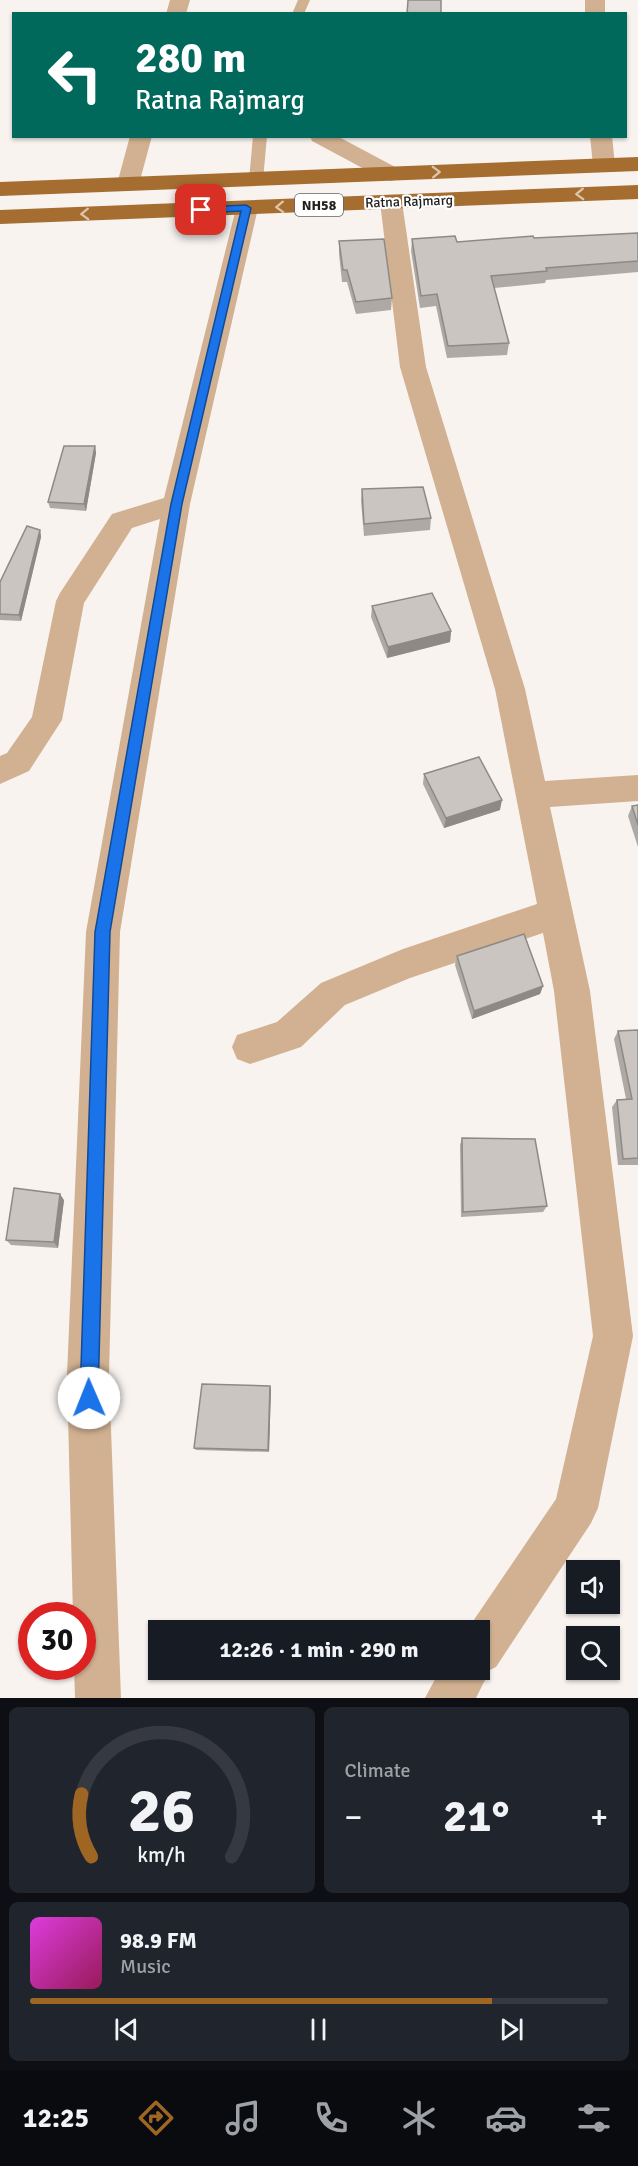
<!DOCTYPE html>
<html lang="en">
<head>
<meta charset="utf-8">
<style>
	body { margin:0; font-family:Signika,sans-serif; background:#20242c; color:#f1f3f6; height:100vh; display:flex; flex-direction:column; font-size:22px; white-space:nowrap }
	* { box-sizing:border-box; margin:0 }
	p { font-size:20px; color:#9ea1a6 }
	.icon { flex:none; width:33px; height:33px; fill:none; stroke:currentColor; stroke-width:2; stroke-linecap:round; stroke-linejoin:round }
	.map { position:relative; height:1698px; overflow:hidden }
	.sheet { display:flex; flex-direction:column; gap:9px; padding:9px; background:#0d0f14; flex:1 }
	.sheet>* { flex:none }
	.guide { position:absolute; left:12px; top:12px; width:615px; height:126px; border-radius:0px; box-shadow:0 2px 4px #0004; background:#00695c; color:#fff; overflow:hidden }
	.tools { position:absolute; left:566px; top:1560px; display:grid; gap:12px }
	.tools a { display:grid; place-items:center; width:54px; height:54px; border-radius:0px; background:#171b24; box-shadow:0 2px 4px #0004; font-size:30px }
	.speed { position:absolute; left:18px; top:1602px; display:flex; gap:12px; font-size:30px; font-weight:700; text-align:center }
	.speed>* { display:grid; place-content:center; width:78px; height:78px; border-radius:50%; background:#171b24; box-shadow:0 2px 4px #0004; line-height:1 }
	.speed .limit { border:9px solid #d22; background:#fff; color:#111 }
	.pin { position:absolute; display:grid; place-items:center; width:51px; height:51px; color:#fff; margin:-26px; border-radius:12px; box-shadow:0 3px 9px #0006 }
	.me { position:absolute; width:66px; margin:-33px; rotate:359deg; stroke-linejoin:round; filter:drop-shadow(0 0 4px #0008) }
	.turn { display:flex; align-items:center; gap:21px; height:126px; padding:0 24px; font-size:27px }
	.turn .icon { width:78px; height:78px; stroke-width:2.5 }
	.turn b { display:block; font-size:42px; line-height:51px }
	.big { font-size:45px; font-weight:800; line-height:1.1 }
	.sheet .tile { flex:1; display:flex; flex-direction:column; justify-content:center; gap:9px; min-width:0; padding:0 21px; border-radius:9px; background:#20242c }
	.sheet .dial { align-items:center; gap:0 }
	.dial svg { height:156px; overflow:visible; fill:none; stroke:#363941; stroke-width:7; stroke-linecap:round; text-anchor:middle }
	.dial text { fill:#f1f3f6; stroke:none }
	.song { display:flex; align-items:center; gap:18px }
	.cover { width:72px; height:72px; border-radius:9px; background:linear-gradient(135deg,hsl(300 70% 55%),hsl(330 70% 35%)) }
	.played { height:6px; border-radius:3px; background:linear-gradient(90deg,#9f6523 80%,#363941 80%) }
	.keys { display:flex; justify-content:space-around; direction:ltr }
	.heat { display:flex; justify-content:space-between; align-items:center; font-size:33px; direction:ltr }
	.sheet .tiles { flex:1; display:grid; gap:9px; grid-template-columns:1fr 1fr }
	.tile:last-child { grid-column:span 2 }
	.trip { position:absolute; left:148px; top:1620px; width:342px; height:60px; border-radius:0px; background:#171b24; box-shadow:0 2px 4px #0004; font-weight:800; line-height:60px; text-align:center }
	.tabs { display:flex; height:96px; justify-content:space-around; align-items:center; background:#090b0e; color:#9ea1a6 }
	.tabs .icon { width:42px; height:42px }
	.tabs .active { color:#9f6523 }
	.tabs b { font-size:27px; color:#f1f3f6 }
	.map>svg:first-child { display:block }
</style>
</head>
<body>
<div class="map">
<svg width="638" height="1698" viewBox="0 0 638 1698">
	<rect width="100%" height="100%" fill="#f8f3ef"/>
	<g fill="none" stroke-linecap="round" stroke-linejoin="round">
		<g fill="#d1b191" fill-rule="evenodd">
			<path d="M298,0H310L304,14H292Z"/>
			<path d="M253,136H267L263,180L256,184L249,180Z"/>
		</g>
		<g fill="#d1b191" fill-rule="evenodd">
			<path d="M170,0H190L186,14H166Z"/>
			<rect x="585" y="0" width="20" height="14"/>
			<path d="M130,136H152L139,184L136,189L128,191L120,189L117,184Z"/>
			<path d="M310,136H337L399,169L402,174L399,179L391,181L383,179L312,141Z"/>
			<path d="M590,136H612L615,165L612,170L604,172L596,170L593,165Z"/>
			<path d="M391,195L399,197L402,202L426,367L525,689L545,781L638,775V801L550,807L590,991L633,1336L598,1508L591,1523L496,1667L490,1670L476,1698H425L440,1670H480V1630H467L556,1499L593,1336L554,991L543,933L410,978L345,1005L301,1047L250,1064L237,1059L232,1047L237,1035L277,1022L321,983L403,949L537,904L495,689L400,367L380,202L383,197Z"/>
			<path d="M247,201L255,203L258,208L190,504L120,932L109,1375L121,1698H75L74,1666H82V1616H73L67,1375L86,932L160,519L132,528L84,603L62,720L29,771L0,784V756L7,753L32,717L56,601L60,593L112,514L164,498L236,208L239,203Z"/>
		</g>
		<g fill="#a56d30" fill-rule="evenodd">
			<path d="M638,157V171L0,196V182Z"/>
			<path d="M638,185V199L0,224V210Z"/>
		</g>
	</g>
	<g fill="#aea9a5">
		<path d="M638,233V272L546,280L545,283L494,288L509,343L507,355L447,358L436,306L420,308L411,251L412,239L457,242Z"/>
		<path d="M339,241L392,298L391,310L356,314L347,282H342L339,254Z"/>
		<path d="M95,446L96,453L86,511L50,508L48,502Z"/>
		<path d="M362,489L431,518L430,530L364,536L361,501Z"/>
		<path d="M40,530L41,537L21,621L0,620V582Z"/>
		<path d="M372,606L451,631L450,642L387,658L371,617Z"/>
		<path d="M424,774L500,810L444,828L423,784Z"/>
		<path d="M638,805V847L628,816L632,806Z"/>
		<path d="M457,956L543,986L540,994L472,1019L455,965Z"/>
		<path d="M638,1030V1165H618L612,1107L617,1100L626,1099L614,1039L618,1031Z"/>
		<path d="M462,1138L547,1206L543,1212L461,1217L460,1145Z"/>
		<path d="M64,1200L58,1248L11,1245L6,1240Z"/>
		<path d="M270,1386L271,1389L269,1452L196,1450L194,1448Z"/>
	</g>
	<g fill="#8d8a86">
		<path d="M95,446L96,453L86,511L84,504Z"/>
		<path d="M40,530L41,537L21,621L19,615Z"/>
		<path d="M451,631L450,642L387,658L388,647Z"/>
		<path d="M502,800L500,810L444,828L446,818Z"/>
		<path d="M543,986L540,994L472,1019L474,1011Z"/>
		<path d="M60,1194L64,1200L58,1248L54,1242Z"/>
		<path d="M270,1386L271,1389L269,1452L268,1450Z"/>
	</g>
	<g fill="#cac5c0" stroke="#8d8a86" stroke-width="1.5">
		<path d="M408,0H441V14H407Z"/>
		<path d="M638,233V261L546,268L547,271L491,276L509,343L448,346L437,294L421,296L412,239L455,236L457,242L533,236L534,238Z"/>
		<path d="M384,239L392,298L356,302L347,270H343L339,241Z"/>
		<path d="M64,446H95L84,504L48,502Z"/>
		<path d="M423,487L431,518L364,524L362,489Z"/>
		<path d="M27,526L40,530L19,615L0,614V582Z"/>
		<path d="M432,593L451,631L388,647L372,606Z"/>
		<path d="M479,757L502,800L446,818L424,774Z"/>
		<path d="M638,805V825L632,806Z"/>
		<path d="M524,934L543,986L474,1011L457,956Z"/>
		<path d="M638,1030V1158L623,1159L617,1100L632,1099L618,1031Z"/>
		<path d="M462,1138L535,1139L547,1206L463,1212Z"/>
		<path d="M14,1188L60,1194L54,1242L6,1240Z"/>
		<path d="M202,1384L270,1386L268,1450L194,1448Z"/>
	</g>
	<defs><path id="oneway-chevron" d="M-2-3.5L2.5 0L-2 3.5" fill="none" stroke-width="1.6" stroke-linecap="round" stroke-linejoin="round" transform="scale(1.5)"/></defs>
	<g stroke="#dbc5ac">
		<use href="#oneway-chevron" transform="translate(436 172) rotate(-2)"/>
		<use href="#oneway-chevron" transform="translate(580 194) rotate(178)"/>
		<use href="#oneway-chevron" transform="translate(280 207) rotate(178)"/>
		<use href="#oneway-chevron" transform="translate(85 214) rotate(178)"/>
	</g>
	<path fill="#1a73e8" stroke="#114b97" stroke-width="1.5" d="M246,205L251,208L182,504L110,932L98,1398L95,1404L89,1407L83,1404L80,1398L95,932L171,504L241,211L201,213L197,210L201,207Z"/>
	<g text-anchor="middle" stroke-width="4.5" stroke-linejoin="round" paint-order="stroke">
		<g font-size="14" fill="#22201e" stroke="#fff">
			<text transform="translate(409 201) rotate(-2)" y="5">Ratna Rajmarg</text>
		</g>
		<rect fill="#fff" stroke="#646362" stroke-width="1.5" x="295" y="194" width="48" height="22" rx="4.5"/>
		<g font-size="14" font-weight="bold" fill="#22201e">
			<text x="319" y="210">NH58</text>
		</g>
	</g>
</svg>
<div class="tools">
<a><svg class="icon" aria-label="sound" viewBox="0 0 24 24"><path d="M4 9h4l5-4v14l-5-4H4zM17 9q2 3 0 6"/></svg></a>
<a><svg class="icon" aria-label="search" viewBox="0 0 24 24"><circle cx="10" cy="10" r="6"/><path d="M15 15l6 6"/></svg></a>
</div>
<div class="speed"><div class="limit">30</div></div>
<div class="pin" style="left:201px;top:210px;background:#d93025"><svg class="icon" aria-label="arrive" viewBox="0 0 24 24"><path d="M6 21V4h12l-3 4 3 4H6"/></svg></div>
<svg class="me" style="left:89px;top:1398px" viewBox="-20 -20 40 40"><circle r="19" fill="#fff"/><path d="M0-13L10 11 0 6-10 11z" fill="#1a73e8"/></svg>
<div class="trip">12:26 · 1 min · 290 m</div>
<div class="guide">
<div class="turn"><svg class="icon" aria-label="left" viewBox="0 0 24 24"><path d="M17 20v-9H6M10 6l-5 5 5 5"/></svg><div><b>280 m</b>Ratna Rajmarg</div></div>
</div>
</div>
<section class="sheet">
<div class="tiles">
<div class="tile dial"><svg viewBox="0 0 100 80">
<path d="M14 69A42 42 0 1 1 86 69"/>
<path d="M14 69A42 42 0 0 1 9 37" stroke="#9f6523"/>
<text x="50" y="56" font-size="32" font-weight="700">26</text>
<text x="50" y="72" font-size="11">km/h</text>
</svg></div>
<div class="tile"><p>Climate</p>
<div class="heat"><a>−</a><b class="big">21°</b><a>+</a></div>
</div>
<div class="tile">
<div class="song"><i class="cover"></i><div><b>98.9 FM</b><p>Music</p></div></div>
<div class="played"></div>
<div class="keys"><svg class="icon" aria-label="previous" viewBox="0 0 24 24"><path d="M18 5L8 12l10 7zM5 5v14"/></svg><svg class="icon" aria-label="pause" viewBox="0 0 24 24"><path d="M8 5v14M16 5v14"/></svg><svg class="icon" aria-label="next" viewBox="0 0 24 24"><path d="M6 5l10 7-10 7zM19 5v14"/></svg></div>
</div>
</div>
</section>
<nav class="tabs">
<b>12:25</b>
<svg class="icon active" aria-label="directions" viewBox="0 0 24 24"><path d="M12 3l9 9-9 9-9-9zM9 14v-3h6M13 9l2 2-2 2"/></svg>
<svg class="icon" aria-label="music" viewBox="0 0 24 24"><path d="M9 18V5l10-2v13"/><circle cx="6" cy="18" r="3"/><circle cx="16" cy="16" r="3"/></svg>
<svg class="icon" aria-label="phone" viewBox="0 0 24 24"><path d="M5 4h4l2 5-3 2q2 4 5 5l2-3 5 2v4C11 20 4 13 5 4z"/></svg>
<svg class="icon" aria-label="climate" viewBox="0 0 24 24"><path d="M12 3v18M4 7l16 10M4 17L20 7"/></svg>
<svg class="icon" aria-label="car" viewBox="0 0 24 24"><path d="M5 17H2v-5l4-1 3-4h7l3 4 3 1v5h-3M9 17h6M6 11h13"/><circle cx="7" cy="17" r="2"/><circle cx="17" cy="17" r="2"/></svg>
<svg class="icon" aria-label="filters" viewBox="0 0 24 24"><path d="M4 7h16M4 17h16"/><circle cx="9" cy="7" r="2"/><circle cx="15" cy="17" r="2"/></svg>
</nav>
</body>
</html>
